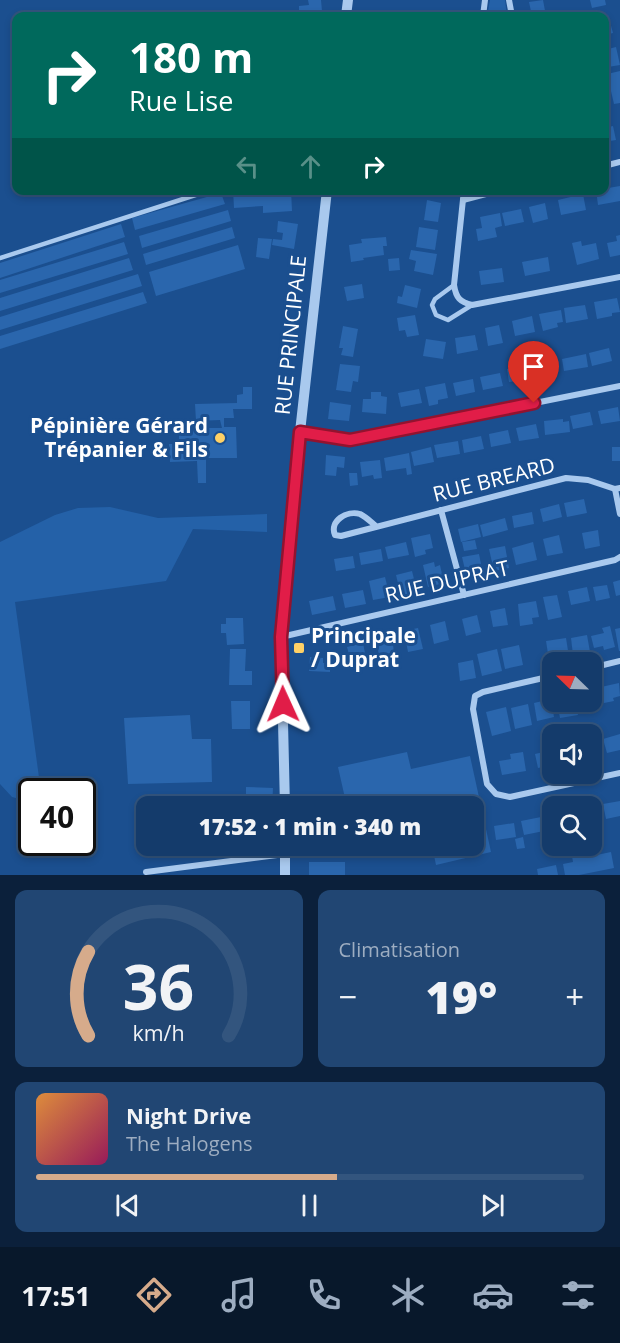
<!DOCTYPE html>
<html lang="fr">
<head>
<meta charset="utf-8">
<style>
	body { margin:0; font-family:"Open Sans",sans-serif; background:#214673; color:#f1f3f6; height:100vh; display:flex; flex-direction:column; font-size:22px; white-space:nowrap }
	* { box-sizing:border-box; margin:0 }
	p { font-size:20px; color:#9dadc1 }
	.icon { flex:none; width:33px; height:33px; fill:none; stroke:currentColor; stroke-width:2; stroke-linecap:round; stroke-linejoin:round }
	.map { position:relative; height:875px; overflow:hidden }
	.panel { display:flex; flex-direction:column; gap:15px; padding:15px; background:#0b203b; flex:1 }
	.panel>* { flex:none }
	.hud { position:absolute; left:12px; top:12px; width:597px; height:183px; border-radius:12px; box-shadow:0 3px 9px #0003,0 0 0 2px #33557e; background:#00695c; color:#fff; overflow:hidden }
	.needle { width:39px; rotate:293deg }
	.fabs { position:absolute; left:542px; top:652px; display:grid; gap:12px }
	.fabs a { display:grid; place-items:center; width:60px; height:60px; border-radius:12px; background:#143b6b; box-shadow:0 3px 9px #0003,0 0 0 2px #33557e; font-size:30px }
	.speed { position:absolute; left:18px; top:778px; display:flex; gap:12px; font-size:30px; font-weight:700; text-align:center }
	.speed>* { display:grid; place-content:center; width:78px; height:78px; border-radius:50%; background:#143b6b; box-shadow:0 3px 9px #0003,0 0 0 2px #33557e; line-height:1 }
	.speed .limit { border:3px solid #111; border-radius:9px; background:#fff; color:#111 }
	.pin { position:absolute; display:grid; place-items:center; width:51px; height:51px; color:#fff; margin:-62px -26px; border-radius:50% 50% 50% 0; rotate:-45deg; box-shadow:0 0 6px #0007 }
	.pin .icon { rotate:45deg }
	.me { position:absolute; width:66px; margin:-33px; rotate:359deg; stroke-linejoin:round; filter:drop-shadow(0 0 4px #0008) }
	.turn { display:flex; align-items:center; gap:21px; height:126px; padding:0 18px; font-size:27px }
	.turn .icon { width:78px; height:78px; stroke-width:2.5 }
	.turn b { display:block; font-size:42px; line-height:51px }
	.lanes { display:flex; align-items:center; height:57px; padding:0 18px; background:#0003; justify-content:center; gap:30px; direction:ltr }
	.lanes .off { opacity:.35 }
	.big { font-size:45px; font-weight:800; line-height:1.1 }
	.panel .widget { flex:1; display:flex; flex-direction:column; justify-content:center; gap:9px; min-width:0; padding:0 21px; border-radius:12px; background:#214673 }
	.panel .dial { align-items:center; gap:0 }
	.dial svg { height:156px; overflow:visible; fill:none; stroke:#33557e; stroke-width:7; stroke-linecap:round; text-anchor:middle }
	.dial text { fill:#f1f3f6; stroke:none }
	.song { display:flex; align-items:center; gap:18px }
	.cover { width:72px; height:72px; border-radius:9px; background:linear-gradient(135deg,hsl(30 70% 55%),hsl(330 70% 35%)) }
	.played { height:6px; border-radius:3px; background:linear-gradient(90deg,#d6ab8b 55%,#33557e 55%) }
	.keys { display:flex; justify-content:space-around; direction:ltr }
	.heat { display:flex; justify-content:space-between; align-items:center; font-size:33px; direction:ltr }
	.panel .tiles { flex:1; display:grid; gap:15px; grid-template-columns:1fr 1fr }
	.widget:last-child { grid-column:span 2 }
	.trip { position:absolute; left:136px; top:796px; width:348px; height:60px; border-radius:12px; background:#143b6b; box-shadow:0 3px 9px #0003,0 0 0 2px #33557e; font-weight:800; line-height:60px; text-align:center }
	.dock { display:flex; height:96px; justify-content:space-around; align-items:center; background:#08182b; color:#9dadc1 }
	.dock .icon { width:42px; height:42px }
	.dock .on { color:#d6ab8b }
	.dock b { font-size:27px; color:#f1f3f6 }
	.map>svg:first-child { display:block }
</style>
</head>
<body>
<div class="map">
<svg width="620" height="875" viewBox="0 0 620 875">
	<rect width="100%" height="100%" fill="#1b4f8f"/>
	<g fill="#2461a8">
		<path d="M490,0H505L507,16H487Z"/>
		<path d="M110,507L158,518L267,514V532L193,529L166,581L15,602L41,792H32L31,802L12,797L0,784V542L55,515L78,508Z"/>
	</g>
	<g fill="#2a66ad">
		<path d="M308,0H321L322,11L299,13V6L309,5Z"/>
		<path d="M543,0L546,16H532L529,2Z"/>
		<path d="M590,0H605L606,5L592,8Z"/>
		<path d="M604,15H608L613,33L604,35Z"/>
		<path d="M616,47L620,65L608,67L604,50Z"/>
		<path d="M620,71V103L614,104L607,74Z"/>
		<path d="M613,126L616,140L604,142V128Z"/>
		<path d="M620,186V201L598,205L596,190Z"/>
		<path d="M233,190H291L292,211L263,213V206L234,208Z"/>
		<path d="M221,193L225,204L135,230L132,218Z"/>
		<path d="M583,194L586,210L561,215L558,200Z"/>
		<path d="M427,200L441,203L438,222L424,220Z"/>
		<path d="M545,203L548,219L533,223L529,207Z"/>
		<path d="M521,209L524,222L505,226L502,213Z"/>
		<path d="M228,210L231,221L142,248L139,236Z"/>
		<path d="M500,213L502,226L495,228L497,237L478,241L476,229L482,228L480,217Z"/>
		<path d="M278,221L298,224L294,249L272,245L273,239L282,240L283,233L277,232Z"/>
		<path d="M121,224L125,237L0,278V263Z"/>
		<path d="M232,227L235,238L146,265L143,254Z"/>
		<path d="M419,227L438,230L435,250L416,247Z"/>
		<path d="M620,235V255L610,257L607,243L617,241L616,236Z"/>
		<path d="M386,237L387,246H383L384,255L363,258L364,260L351,262L349,245L362,243L361,239Z"/>
		<path d="M258,238L272,239L269,259L256,257Z"/>
		<path d="M581,241L582,246L596,243L599,259L577,265L572,243Z"/>
		<path d="M124,242L128,254L0,293V280Z"/>
		<path d="M238,245L245,269L156,296L149,272Z"/>
		<path d="M411,250L437,254L433,275L414,271L416,261L409,259Z"/>
		<path d="M548,257L550,271L525,276L522,262Z"/>
		<path d="M129,258L133,270L0,311V298Z"/>
		<path d="M399,258L400,270L389,271L388,259Z"/>
		<path d="M502,268L504,282L481,285L479,271Z"/>
		<path d="M138,274L142,286L0,330V317Z"/>
		<path d="M362,284L364,298L347,301L344,287Z"/>
		<path d="M405,285L421,289L417,308L397,303L398,296L402,297Z"/>
		<path d="M143,292L147,303L0,349V336Z"/>
		<path d="M617,298L620,312L612,313V316L597,319L594,302Z"/>
		<path d="M585,305L588,319L566,323L564,308Z"/>
		<path d="M561,310L563,322L557,323L558,327L543,331L539,314Z"/>
		<path d="M415,315L419,335L407,337L405,330L399,331L397,318Z"/>
		<path d="M532,316L535,332L515,336L512,321Z"/>
		<path d="M499,325L503,343L488,346L485,328Z"/>
		<path d="M343,326L358,329L353,357L341,355L343,348H339Z"/>
		<path d="M475,335L478,350L457,354L455,338Z"/>
		<path d="M426,339L446,342L443,359L423,356Z"/>
		<path d="M609,348L612,361L592,366L589,353Z"/>
		<path d="M586,354L588,367L564,371L562,359Z"/>
		<path d="M553,359L557,373L537,377L534,363Z"/>
		<path d="M340,364L360,366L358,382L353,381L351,392L336,390Z"/>
		<path d="M531,364L534,379L509,382L507,369Z"/>
		<path d="M500,373L503,386L483,390L480,377Z"/>
		<path d="M473,379L475,392L456,396L453,383Z"/>
		<path d="M445,383L448,398L438,400V404L429,406L425,387Z"/>
		<path d="M243,387H252V409H233L234,418H224V427H236L237,458H206V483H198L197,461L170,462L169,444H179V428H222L220,420L196,421L195,404L237,403V395L243,394Z"/>
		<path d="M419,389L422,403L401,407L398,393Z"/>
		<path d="M371,392H381V396L387,397L386,414L362,412L363,399H371Z"/>
		<path d="M330,402L351,405L349,421L328,419Z"/>
		<path d="M618,407L620,421L601,424L598,411Z"/>
		<path d="M590,412L593,425L573,429L570,416Z"/>
		<path d="M563,419V422L569,421L570,432L545,435L544,421Z"/>
		<path d="M536,424L539,438L519,441L516,428Z"/>
		<path d="M508,430L511,443L491,447L489,434Z"/>
		<path d="M481,436L484,449L464,453L462,440Z"/>
		<path d="M458,441L460,454L437,458L434,445Z"/>
		<path d="M431,447L434,462L414,466L411,452Z"/>
		<rect x="612" y="447" width="8" height="14"/>
		<path d="M409,453L412,474L407,475L406,468L386,471L384,458Z"/>
		<path d="M326,455L345,457L344,468L337,467L336,476L325,475Z"/>
		<path d="M380,460L382,478L374,479L373,475L362,477L360,462Z"/>
		<path d="M349,473H357L358,485L350,486Z"/>
		<path d="M584,499L587,513L567,517L564,503Z"/>
		<path d="M559,504L562,517L543,522L540,509Z"/>
		<path d="M532,512L534,524L514,528L512,516Z"/>
		<path d="M505,518L508,530L483,537L480,525Z"/>
		<path d="M478,524L481,537L461,542L458,529Z"/>
		<path d="M598,530L600,546L585,549L582,533Z"/>
		<path d="M430,534L433,548L425,550L426,554L415,557L411,538Z"/>
		<path d="M559,535L563,553L547,556L543,539Z"/>
		<path d="M475,540L477,549L464,551L462,542Z"/>
		<path d="M406,542L409,555L388,559L385,547Z"/>
		<path d="M533,542L537,560L516,565L512,548Z"/>
		<path d="M505,546L509,568L494,571L489,549Z"/>
		<path d="M381,549L383,561L361,565L359,553Z"/>
		<path d="M479,554L483,574L467,578L462,557Z"/>
		<path d="M353,556L355,568L336,571L334,559Z"/>
		<path d="M434,562L435,567L440,565L444,583L428,587L423,565Z"/>
		<path d="M412,571L417,591L401,596L396,575Z"/>
		<path d="M385,577L390,597L373,600L369,581Z"/>
		<path d="M620,580V595L616,596L613,582Z"/>
		<path d="M607,585L610,598L596,601L593,587Z"/>
		<path d="M587,587L590,601L571,605L568,591Z"/>
		<path d="M363,590L366,604L345,608L342,594Z"/>
		<path d="M557,595L562,617L548,620L543,597Z"/>
		<path d="M333,596L336,610L312,615L309,601Z"/>
		<path d="M536,601L539,617L532,618L533,624L520,626L518,604Z"/>
		<path d="M505,608L508,625L493,627L490,611Z"/>
		<path d="M477,615L481,632L466,636L462,619Z"/>
		<path d="M226,618H243L244,644L227,645L226,633H221V624H226Z"/>
		<path d="M445,621L449,640L434,644L430,625Z"/>
		<path d="M610,626L615,647L604,650L603,646L594,648L591,636L604,633L602,628Z"/>
		<path d="M418,628L423,649L408,652L404,631Z"/>
		<path d="M620,628V651H619L615,629Z"/>
		<path d="M587,635L590,652L573,655L571,638Z"/>
		<path d="M392,636L394,653L379,656L376,638Z"/>
		<path d="M566,638L569,657L549,660L546,641Z"/>
		<path d="M363,643L366,658L351,662L347,647Z"/>
		<path d="M519,645L523,665L505,669L501,649Z"/>
		<path d="M230,649H246L245,671H252V685H229Z"/>
		<path d="M497,649L502,671L482,676L477,654Z"/>
		<path d="M310,657L323,658V663H330V672L309,671Z"/>
		<path d="M473,660L476,678L460,681L458,663Z"/>
		<path d="M619,683L620,696L613,698L614,701L604,703L601,687Z"/>
		<path d="M597,688L600,704L583,708L582,702H591V689Z"/>
		<path d="M551,699L554,717L537,721L534,703Z"/>
		<path d="M231,701H250V729H232Z"/>
		<path d="M557,702H575L578,715L560,718Z"/>
		<path d="M528,704L532,725L515,729L511,708Z"/>
		<path d="M506,707L511,731L492,736L486,712Z"/>
		<path d="M190,715L192,739H211L212,782L128,784L124,718Z"/>
		<path d="M620,734V750L607,753L603,739Z"/>
		<path d="M596,741L599,755L591,757V742Z"/>
		<path d="M552,750V765L538,768L535,754Z"/>
		<path d="M407,752L411,769L470,756L491,852L436,865L432,846H474V807H347L338,767Z"/>
		<path d="M523,752L526,771L502,775L499,761L511,759L510,754Z"/>
		<path d="M246,787L273,788L272,807H246Z"/>
		<path d="M620,801V816L606,819L603,804Z"/>
		<path d="M600,805L602,819L591,821V806Z"/>
		<path d="M541,817L544,831L524,835L521,821Z"/>
		<path d="M514,823L516,837L496,840L494,826Z"/>
		<path d="M523,837L525,848L517,849L515,839Z"/>
		<path d="M356,846H389V847L357,854Z"/>
		<path d="M611,852L614,868L579,875H565L563,864L573,862L572,856L581,854L582,858Z"/>
		<rect x="309" y="862" width="36" height="13"/>
		<path d="M556,865L558,875H538L537,869Z"/>
	</g>
	<g fill="none" stroke-linecap="round" stroke-linejoin="round">
		<g stroke="#a9c9ee" stroke-width="4.5">
			<path d="M0,258L211,190"/>
			<path d="M454,285L435,299L432,305L436,315L448,320L472,305"/>
		</g>
		<g stroke="#a9c9ee" stroke-width="6">
			<path d="M509,0L512,16"/>
			<path d="M483,16L485,0"/>
			<path d="M604,166L620,162"/>
			<path d="M464,190L454,285C456,298 460,302 472,305L620,277"/>
			<path d="M463,200L501,190"/>
			<path d="M300,432L350,440L620,386"/>
			<path d="M615,489L620,514"/>
			<path d="M441,510L464,595"/>
			<path d="M376,526C371,522 366,517 360,514C347,510 329,521 335,535L341,536L566,478L588,480L615,489L620,488"/>
			<path d="M281,637L615,560L620,557"/>
			<path d="M591,668L620,661"/>
			<path d="M552,676L483,692L475,696L473,709L487,784L496,794L510,797L620,773"/>
			<path d="M146,872L285,854"/>
		</g>
		<g stroke="#a9c9ee" stroke-width="10">
			<path d="M346,16L348,0"/>
			<path d="M285,807L281,637L300,432L327,190"/>
			<path d="M285,875V846"/>
		</g>
	</g>
	<g fill="none" stroke-linecap="round" stroke-linejoin="round">
		<g stroke="#92132f" stroke-width="15">
			<path id="route" d="M283,704L281,637L300,432L350,440L534,403"/>
		</g>
		<use href="#route" stroke="#e11d48" stroke-width="10"/>
	</g>
	<g fill="#ffd166" stroke="#1b4f8f" stroke-width="2">
		<circle cx="220" cy="438" r="6"/>
		<rect x="293" y="642" width="12" height="12" rx="3"/>
	</g>
	<g text-anchor="middle" stroke-width="6" stroke-linejoin="round" paint-order="stroke">
		<g font-size="21" fill="#fff" stroke="#1b4f8f">
			<text transform="translate(291 335) rotate(-84)" y="7">RUE PRINCIPALE</text>
			<text transform="translate(494 480) rotate(-14)" y="7">RUE BREARD</text>
			<text transform="translate(447 582) rotate(-13)" y="7">RUE DUPRAT</text>
		</g>
		<g font-size="21" font-weight="bold" fill="#fff" stroke="#1b4f8f" text-anchor="end">
			<text x="208" y="433">Pépinière Gérard<tspan x="208" dy="24">Trépanier &amp; Fils</tspan></text>
			<text x="311" y="643" text-anchor="start">Principale<tspan x="311" dy="24">/ Duprat</tspan></text>
		</g>
	</g>
</svg>
<div class="fabs">
<a><svg class="needle" viewBox="-14 -14 28 28"><path d="M0-13l5 13h-10z" fill="#e53935"/><path d="M0 13l5-13h-10z" fill="#9dadc1"/></svg></a>
<a><svg class="icon" aria-label="sound" viewBox="0 0 24 24"><path d="M4 9h4l5-4v14l-5-4H4zM17 9q2 3 0 6"/></svg></a>
<a><svg class="icon" aria-label="search" viewBox="0 0 24 24"><circle cx="10" cy="10" r="6"/><path d="M15 15l6 6"/></svg></a>
</div>
<div class="speed"><div class="limit">40</div></div>
<div class="pin" style="left:534px;top:403px;background:#d93025"><svg class="icon" aria-label="arrive" viewBox="0 0 24 24"><path d="M6 21V4h12l-3 4 3 4H6"/></svg></div>
<svg class="me" style="left:283px;top:704px" viewBox="-20 -20 40 40"><path d="M0-17L14 15 0 8-14 15z" fill="#e11d48" stroke="#fff" stroke-width="4"/></svg>
<div class="trip">17:52 · 1 min · 340 m</div>
<div class="hud">
<div class="turn"><svg class="icon" aria-label="right" viewBox="0 0 24 24"><path d="M7 20v-9h11M14 6l5 5-5 5"/></svg><div><b>180 m</b>Rue Lise</div></div>
<div class="lanes"><svg class="icon off" aria-label="left" viewBox="0 0 24 24"><path d="M17 20v-9H6M10 6l-5 5 5 5"/></svg><svg class="icon off" aria-label="ahead" viewBox="0 0 24 24"><path d="M12 20V5M6 11l6-6 6 6"/></svg><svg class="icon" aria-label="right" viewBox="0 0 24 24"><path d="M7 20v-9h11M14 6l5 5-5 5"/></svg></div>
</div>
</div>
<section class="panel">
<div class="tiles">
<div class="widget dial"><svg viewBox="0 0 100 80">
<path d="M14 69A42 42 0 1 1 86 69"/>
<path d="M14 69A42 42 0 0 1 14 26" stroke="#d6ab8b"/>
<text x="50" y="56" font-size="32" font-weight="700">36</text>
<text x="50" y="72" font-size="11">km/h</text>
</svg></div>
<div class="widget"><p>Climatisation</p>
<div class="heat"><a>−</a><b class="big">19°</b><a>+</a></div>
</div>
<div class="widget">
<div class="song"><i class="cover"></i><div><b>Night Drive</b><p>The Halogens</p></div></div>
<div class="played"></div>
<div class="keys"><svg class="icon" aria-label="previous" viewBox="0 0 24 24"><path d="M18 5L8 12l10 7zM5 5v14"/></svg><svg class="icon" aria-label="pause" viewBox="0 0 24 24"><path d="M8 5v14M16 5v14"/></svg><svg class="icon" aria-label="next" viewBox="0 0 24 24"><path d="M6 5l10 7-10 7zM19 5v14"/></svg></div>
</div>
</div>
</section>
<nav class="dock">
<b>17:51</b>
<svg class="icon on" aria-label="directions" viewBox="0 0 24 24"><path d="M12 3l9 9-9 9-9-9zM9 14v-3h6M13 9l2 2-2 2"/></svg>
<svg class="icon" aria-label="music" viewBox="0 0 24 24"><path d="M9 18V5l10-2v13"/><circle cx="6" cy="18" r="3"/><circle cx="16" cy="16" r="3"/></svg>
<svg class="icon" aria-label="phone" viewBox="0 0 24 24"><path d="M5 4h4l2 5-3 2q2 4 5 5l2-3 5 2v4C11 20 4 13 5 4z"/></svg>
<svg class="icon" aria-label="climate" viewBox="0 0 24 24"><path d="M12 3v18M4 7l16 10M4 17L20 7"/></svg>
<svg class="icon" aria-label="car" viewBox="0 0 24 24"><path d="M5 17H2v-5l4-1 3-4h7l3 4 3 1v5h-3M9 17h6M6 11h13"/><circle cx="7" cy="17" r="2"/><circle cx="17" cy="17" r="2"/></svg>
<svg class="icon" aria-label="filters" viewBox="0 0 24 24"><path d="M4 7h16M4 17h16"/><circle cx="9" cy="7" r="2"/><circle cx="15" cy="17" r="2"/></svg>
</nav>
</body>
</html>
